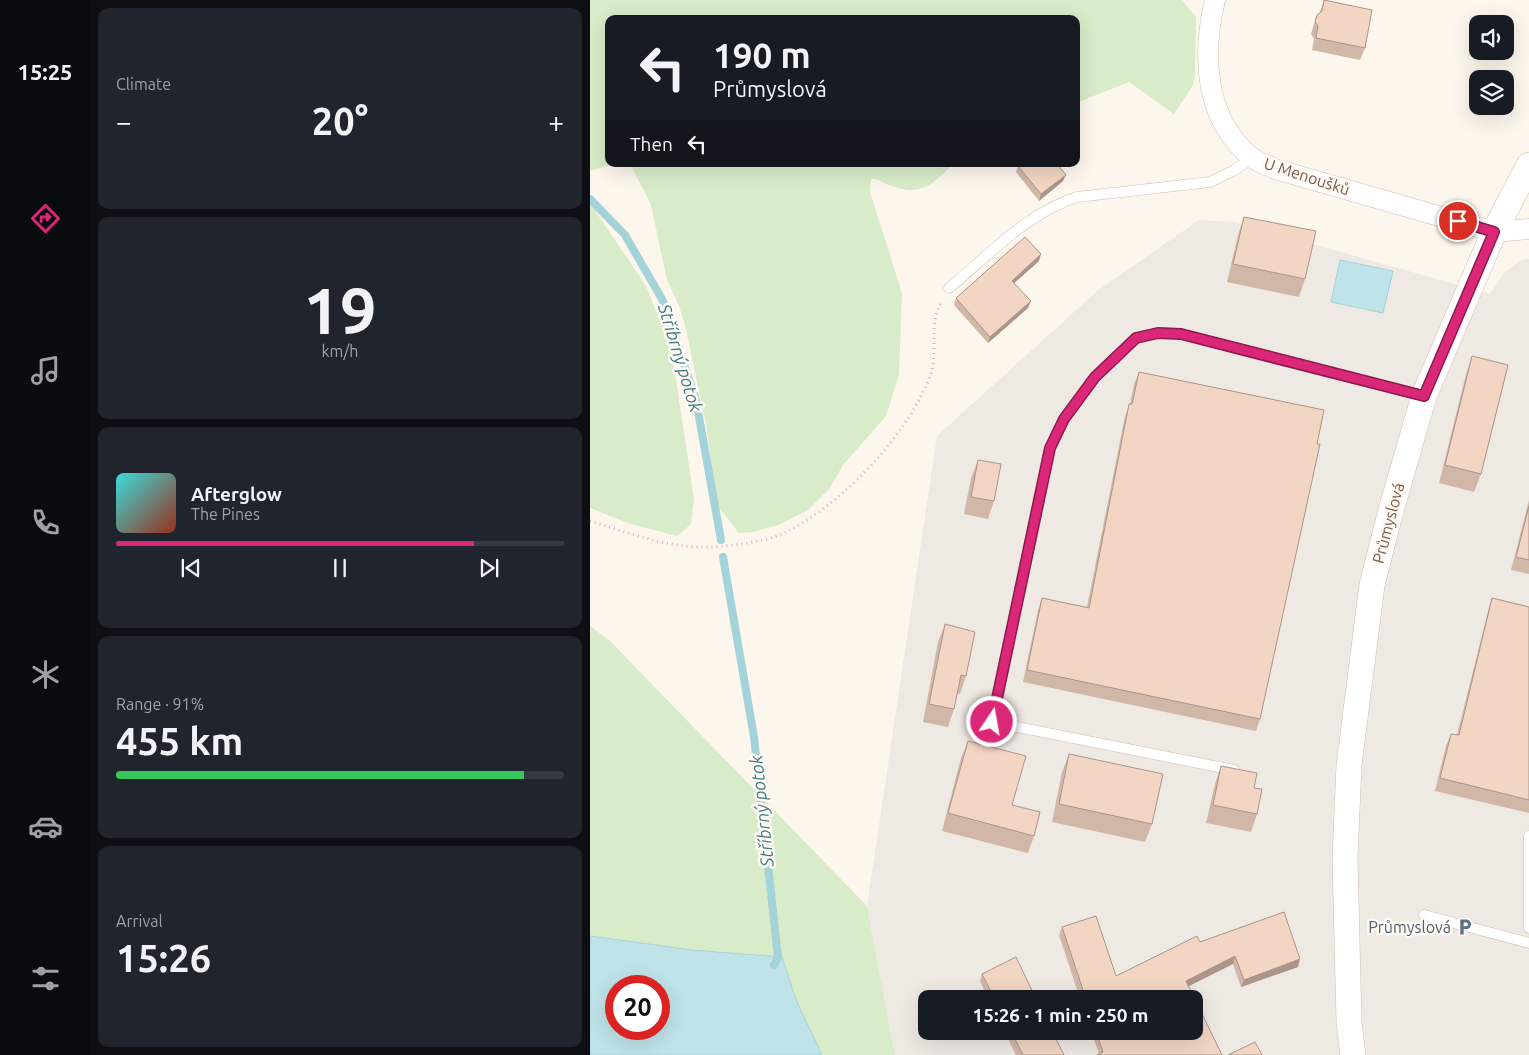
<!DOCTYPE html>
<html lang="en">
<head>
<meta charset="utf-8">
<style>
	body { margin:0; font-family:Ubuntu,sans-serif; background:#20242c; color:#f1f3f6; height:100vh; display:flex; flex-direction:column; font-size:19px; white-space:nowrap }
	* { box-sizing:border-box; margin:0 }
	p { font-size:16px; color:#9ea1a6 }
	.icon { flex:none; width:28px; height:28px; fill:none; stroke:currentColor; stroke-width:2; stroke-linecap:round; stroke-linejoin:round }
	.map { position:relative; flex:1; overflow:hidden }
	.drawer { display:flex; flex-direction:column; gap:8px; padding:8px; background:#0d0f14; width:500px }
	.drawer>* { flex:none }
	.guide { position:absolute; left:15px; top:15px; width:475px; height:152px; border-radius:10px; box-shadow:0 5px 20px #0002; background:#171b24; color:#f1f3f6; overflow:hidden }
	.controls { position:absolute; left:879px; top:15px; display:grid; gap:10px }
	.controls a { display:grid; place-items:center; width:45px; height:45px; border-radius:10px; background:#171b24; box-shadow:0 5px 20px #0002; font-size:25px }
	.speed { position:absolute; left:15px; top:975px; display:flex; gap:10px; font-size:25px; font-weight:700; text-align:center }
	.speed>* { display:grid; place-content:center; width:65px; height:65px; border-radius:50%; background:#171b24; box-shadow:0 5px 20px #0002; line-height:1 }
	.speed .limit { border:8px solid #d22; background:#fff; color:#111 }
	.pin { position:absolute; display:grid; place-items:center; width:42px; height:42px; color:#fff; margin:-21px; border:2px solid #fff; border-radius:50%; box-shadow:0 1px 5px #0007 }
	.me { position:absolute; width:55px; margin:-28px; rotate:12deg; stroke-linejoin:round; filter:drop-shadow(0 0 4px #0008) }
	.turn { display:flex; align-items:center; gap:18px; height:105px; padding:0 25px; font-size:22px }
	.turn .icon { width:65px; height:65px; stroke-width:2.5 }
	.turn b { display:block; font-size:35px; line-height:42px }
	.then { display:flex; align-items:center; height:48px; padding:0 25px; background:#0003; gap:10px; font-size:19px }
	.big { font-size:38px; font-weight:600; line-height:1.1 }
	.drawer .widget { flex:1; display:flex; flex-direction:column; justify-content:center; gap:8px; min-width:0; padding:0 18px; border-radius:10px; background:#20242c }
	.drawer .dial { align-items:center; gap:0 }
	.dial b { font-size:65px; line-height:1 }
	.song { display:flex; align-items:center; gap:15px }
	.cover { width:60px; height:60px; border-radius:8px; background:linear-gradient(135deg,hsl(180 70% 55%),hsl(10 70% 35%)) }
	.played { height:5px; border-radius:2px; background:linear-gradient(90deg,#db2777 80%,#363941 80%) }
	.keys { display:flex; justify-content:space-around; direction:ltr }
	.heat { display:flex; justify-content:space-between; align-items:center; font-size:28px; direction:ltr }
	.charge { height:8px; border-radius:4px; background:linear-gradient(90deg,#34c759 91%,#363941 0) }
	.trip { position:absolute; left:328px; top:990px; width:285px; height:50px; border-radius:10px; background:#171b24; box-shadow:0 5px 20px #0002; font-weight:600; line-height:50px; text-align:center }
	main { display:flex; flex:1; min-height:0 }
	.tab-bar { display:flex; flex-direction:column; width:90px; justify-content:space-around; align-items:center; background:#090b0e; color:#9ea1a6 }
	.tab-bar .icon { width:35px; height:35px }
	.tab-bar .current { color:#db2777 }
	.tab-bar b { font-size:22px; color:#f1f3f6 }
	.map>svg:first-child { display:block }
</style>
</head>
<body>
<main>
<nav class="tab-bar">
<b>15:25</b>
<svg class="icon current" aria-label="directions" viewBox="0 0 24 24"><path d="M12 3l9 9-9 9-9-9zM9 14v-3h6M13 9l2 2-2 2"/></svg>
<svg class="icon" aria-label="music" viewBox="0 0 24 24"><path d="M9 18V5l10-2v13"/><circle cx="6" cy="18" r="3"/><circle cx="16" cy="16" r="3"/></svg>
<svg class="icon" aria-label="phone" viewBox="0 0 24 24"><path d="M5 4h4l2 5-3 2q2 4 5 5l2-3 5 2v4C11 20 4 13 5 4z"/></svg>
<svg class="icon" aria-label="climate" viewBox="0 0 24 24"><path d="M12 3v18M4 7l16 10M4 17L20 7"/></svg>
<svg class="icon" aria-label="car" viewBox="0 0 24 24"><path d="M5 17H2v-5l4-1 3-4h7l3 4 3 1v5h-3M9 17h6M6 11h13"/><circle cx="7" cy="17" r="2"/><circle cx="17" cy="17" r="2"/></svg>
<svg class="icon" aria-label="filters" viewBox="0 0 24 24"><path d="M4 7h16M4 17h16"/><circle cx="9" cy="7" r="2"/><circle cx="15" cy="17" r="2"/></svg>
</nav>
<section class="drawer">
<div class="widget"><p>Climate</p>
<div class="heat"><a>−</a><b class="big">20°</b><a>+</a></div>
</div>
<div class="widget dial"><b>19</b><p>km/h</p></div>
<div class="widget">
<div class="song"><i class="cover"></i><div><b>Afterglow</b><p>The Pines</p></div></div>
<div class="played"></div>
<div class="keys"><svg class="icon" aria-label="previous" viewBox="0 0 24 24"><path d="M18 5L8 12l10 7zM5 5v14"/></svg><svg class="icon" aria-label="pause" viewBox="0 0 24 24"><path d="M8 5v14M16 5v14"/></svg><svg class="icon" aria-label="next" viewBox="0 0 24 24"><path d="M6 5l10 7-10 7zM19 5v14"/></svg></div>
</div>
<div class="widget"><p>Range · 91%</p><b class="big">455 km</b><div class="charge"></div></div>
<div class="widget"><p>Arrival</p><b class="big">15:26</b></div>
</section>
<div class="map">
<svg width="939" height="1055" viewBox="0 0 939 1055">
	<rect width="100%" height="100%" fill="#fdf6ec"/>
	<path fill="#efe9e4" fill-rule="evenodd" d="M609,220L645,222L900,294L914,273L931,260L939,259V1055H305L277,906L347,436L507,291ZM336,999H604V1031H336Z"/>
	<g fill="#d8ecc9">
		<path d="M0,0H592L606,17L605,76L603,85L584,114L539,82L486,103V19H19V164H24L0,171Z"/>
		<path d="M40,164H218L221,168L225,164H363C341,186 331,197 299,185C292,183 288,178 281,179L280,192L312,293L309,375L296,416L253,465L239,489L218,510L189,525L163,532L149,533L127,505L116,424L95,325L89,306L77,280L61,205Z"/>
		<path d="M0,203L56,286L76,336L84,367L104,499L101,524L87,536L41,524L0,508Z"/>
		<path d="M0,626L20,641L277,906L305,1055H232L206,1000L191,957L102,950L0,936Z"/>
	</g>
	<g fill="#bfe3e8" stroke="#a5d3da" fill-rule="evenodd">
		<path d="M750,260L803,271L793,313L741,302Z"/>
		<path d="M0,936L102,950L192,957L206,1000L232,1055H0ZM26,986H69V1029H26Z"/>
	</g>
	<g fill="none" stroke-linecap="round" stroke-linejoin="round">
		<g stroke="#a5d3da" stroke-width="8">
			<path d="M0,199L35,235L72,299L106,400L131,540"/>
			<path d="M133,557L164,737L188,957L184,965"/>
		</g>
		<g stroke="#d1beb0" stroke-width="11">
			<g id="service">
				<path d="M359,288C399,255 437,213 487,197L620,182L643,171L662,158"/>
				<path d="M644,770L402,722L460,448L474,419L505,377L546,338L568,333L591,334L834,396"/>
				<path d="M939,836V928"/>
				<path d="M834,915L939,943"/>
			</g>
		</g>
		<g stroke="#d1beb0" stroke-width="21">
			<path id="minor" d="M625,0C612,55 614,118 661,157C668,162 677,165 685,169L904,232L939,229"/>
		</g>
		<g stroke="#d1beb0" stroke-width="26">
			<path id="tertiary" d="M763,1055L759,1022L755,858L759,765L782,585L800,514L834,396L904,232L939,165"/>
		</g>
		<path stroke="#d9b8a5" stroke-width="3" stroke-dasharray="1 4" stroke-linecap="butt" d="M0,521C36,532 72,546 110,547C129,548 175,542 192,534C246,508 302,451 330,398C334,389 340,379 342,370C347,348 339,323 351,303"/>
		<use href="#service" stroke="#fff" stroke-width="10"/>
		<use href="#minor" stroke="#fff" stroke-width="20"/>
		<use href="#tertiary" stroke="#fff" stroke-width="25"/>
	</g>
	<g fill="#d1b7a8">
		<path d="M734,0L775,48L770,60L722,50L724,39L721,34L723,27L727,15L730,12Z"/>
		<path d="M428,166L473,181L449,201L426,172Z"/>
		<path d="M654,217L715,279L709,297L637,282L648,235Z"/>
		<path d="M449,261L424,283L438,308L398,343L364,305L366,298Z"/>
		<path d="M882,356L891,474L884,492L849,483L876,374Z"/>
		<path d="M549,372L670,719L666,731L433,682L448,610L452,598L497,607L535,416L540,404L544,384Z"/>
		<path d="M388,460L404,501L398,519L374,514L381,478Z"/>
		<path d="M939,500V574L921,570Z"/>
		<path d="M902,598L939,607V813L845,791L856,746L861,734L867,735L898,611Z"/>
		<path d="M355,624L376,676L370,694L367,693L364,709L358,727L333,722L348,642Z"/>
		<path d="M378,741L444,836L438,853L352,831L371,758Z"/>
		<path d="M479,754L562,824L555,842L462,822L472,772Z"/>
		<path d="M631,766L664,788L667,814L661,832L616,823L625,784Z"/>
		<path d="M472,927L526,976L610,942L708,967L651,987L643,964L598,986L632,1055L509,1054L501,1031H604V999H490L469,935Z"/>
		<path d="M392,974L446,999H398L390,981Z"/>
		<path d="M414,1031H462L474,1055H426Z"/>
	</g>
	<g fill="#aa9588">
		<path d="M476,175L473,181L449,201L451,194Z"/>
		<path d="M451,254L449,261L420,287L422,281Z"/>
		<path d="M441,301L438,308L398,343L400,337Z"/>
		<path d="M645,956L643,964L593,989L596,981Z"/>
		<path d="M710,959L708,967L651,987L654,980Z"/>
	</g>
	<g fill="#f3d5c3" stroke="#aa9588">
		<path d="M734,0L782,10L775,48L726,38L728,26L725,22L727,15L732,11Z"/>
		<path d="M431,164H467L476,175L451,194L428,166Z"/>
		<path d="M654,217L726,231L715,279L643,264Z"/>
		<path d="M435,237L451,254L422,281L441,301L400,337L366,298Z"/>
		<path d="M882,356L918,365L891,474L855,465Z"/>
		<path d="M549,372L734,410L727,444H730L670,719L437,670L452,598L499,608L539,404H542Z"/>
		<path d="M388,460L411,464L404,501L381,497Z"/>
		<path d="M939,506V560L926,557Z"/>
		<path d="M902,598L939,607V800L850,778L861,734L869,735Z"/>
		<path d="M355,624L385,632L376,676L371,675L364,709L339,704Z"/>
		<path d="M378,741L436,756L422,805L450,812L444,836L358,813Z"/>
		<path d="M479,754L573,774L562,824L469,804Z"/>
		<path d="M631,766L667,773L664,788L672,789L667,814L623,805Z"/>
		<path d="M694,912L710,959L654,980L645,956L596,981L632,1055H507L513,1052L506,1031H604V999H496L472,927L506,916L526,976L607,936L610,942Z"/>
		<path d="M426,957L446,999H405L392,974Z"/>
		<path d="M421,1031H462L474,1055H433Z"/>
		<path d="M665,1042L672,1055H638Z"/>
	</g>
	<g fill="none" stroke-linecap="round" stroke-linejoin="round">
		<g stroke="#8e194d" stroke-width="12">
			<path id="route" d="M402,722L460,448L474,419L505,377L546,338L568,333L591,334L834,396L904,232L868,221"/>
		</g>
		<use href="#route" stroke="#db2777" stroke-width="9"/>
	</g>
	<defs>
		<g id="parking-bare" transform="scale(1.35)"><path d="M-3.5-5.5H1a3.5 3.5 0 0 1 0 7H-1V5.5H-3.5ZM-1-3.4V-.6H.8a1.4 1.4 0 0 0 0-2.8Z" fill="#5c6f8a" stroke="#fffaf3" stroke-width="2.5" paint-order="stroke"/></g>
	</defs>
	<g fill-rule="evenodd">
		<use href="#parking-bare" x="875" y="927"/>
	</g>
	<g text-anchor="middle" stroke-width="5" stroke-linejoin="round" paint-order="stroke">
		<g font-size="16" fill="#7a5c4d" stroke="#fffaf3">
			<text transform="translate(717 176) rotate(18)" y="6">U Menoušků</text>
			<text transform="translate(798 523) rotate(-75)" y="6">Průmyslová</text>
		</g>
		<g font-size="16" fill="#4e5e75" stroke="#fffaf3" text-anchor="end">
			<text x="861" y="933">Průmyslová</text>
		</g>
		<g font-size="18" font-style="italic" fill="#437c86" stroke="#fffaf3">
			<text transform="translate(90 358) rotate(73)" y="6">Stříbrný potok</text>
			<text transform="translate(172 811) rotate(-96)" y="6">Stříbrný potok</text>
		</g>
	</g>
</svg>
<div class="controls">
<a><svg class="icon" aria-label="sound" viewBox="0 0 24 24"><path d="M4 9h4l5-4v14l-5-4H4zM17 9q2 3 0 6"/></svg></a>
<a><svg class="icon" aria-label="layers" viewBox="0 0 24 24"><path d="M12 4l9 5-9 5-9-5zM3 14l9 5 9-5"/></svg></a>
</div>
<div class="speed"><div class="limit">20</div></div>
<div class="pin" style="left:868px;top:221px;background:#d93025"><svg class="icon" aria-label="arrive" viewBox="0 0 24 24"><path d="M6 21V4h12l-3 4 3 4H6"/></svg></div>
<svg class="me" style="left:402px;top:722px" viewBox="-20 -20 40 40"><circle r="17" fill="#db2777" stroke="#fff" stroke-width="3"/><path d="M0-11L8 9 0 5-8 9z" fill="#fff"/></svg>
<div class="trip">15:26 · 1 min · 250 m</div>
<div class="guide">
<div class="turn"><svg class="icon" aria-label="left" viewBox="0 0 24 24"><path d="M17 20v-9H6M10 6l-5 5 5 5"/></svg><div><b>190 m</b>Průmyslová</div></div>
<div class="then">Then<svg class="icon" aria-label="left" viewBox="0 0 24 24"><path d="M17 20v-9H6M10 6l-5 5 5 5"/></svg></div>
</div>
</div>
</main>
</body>
</html>
